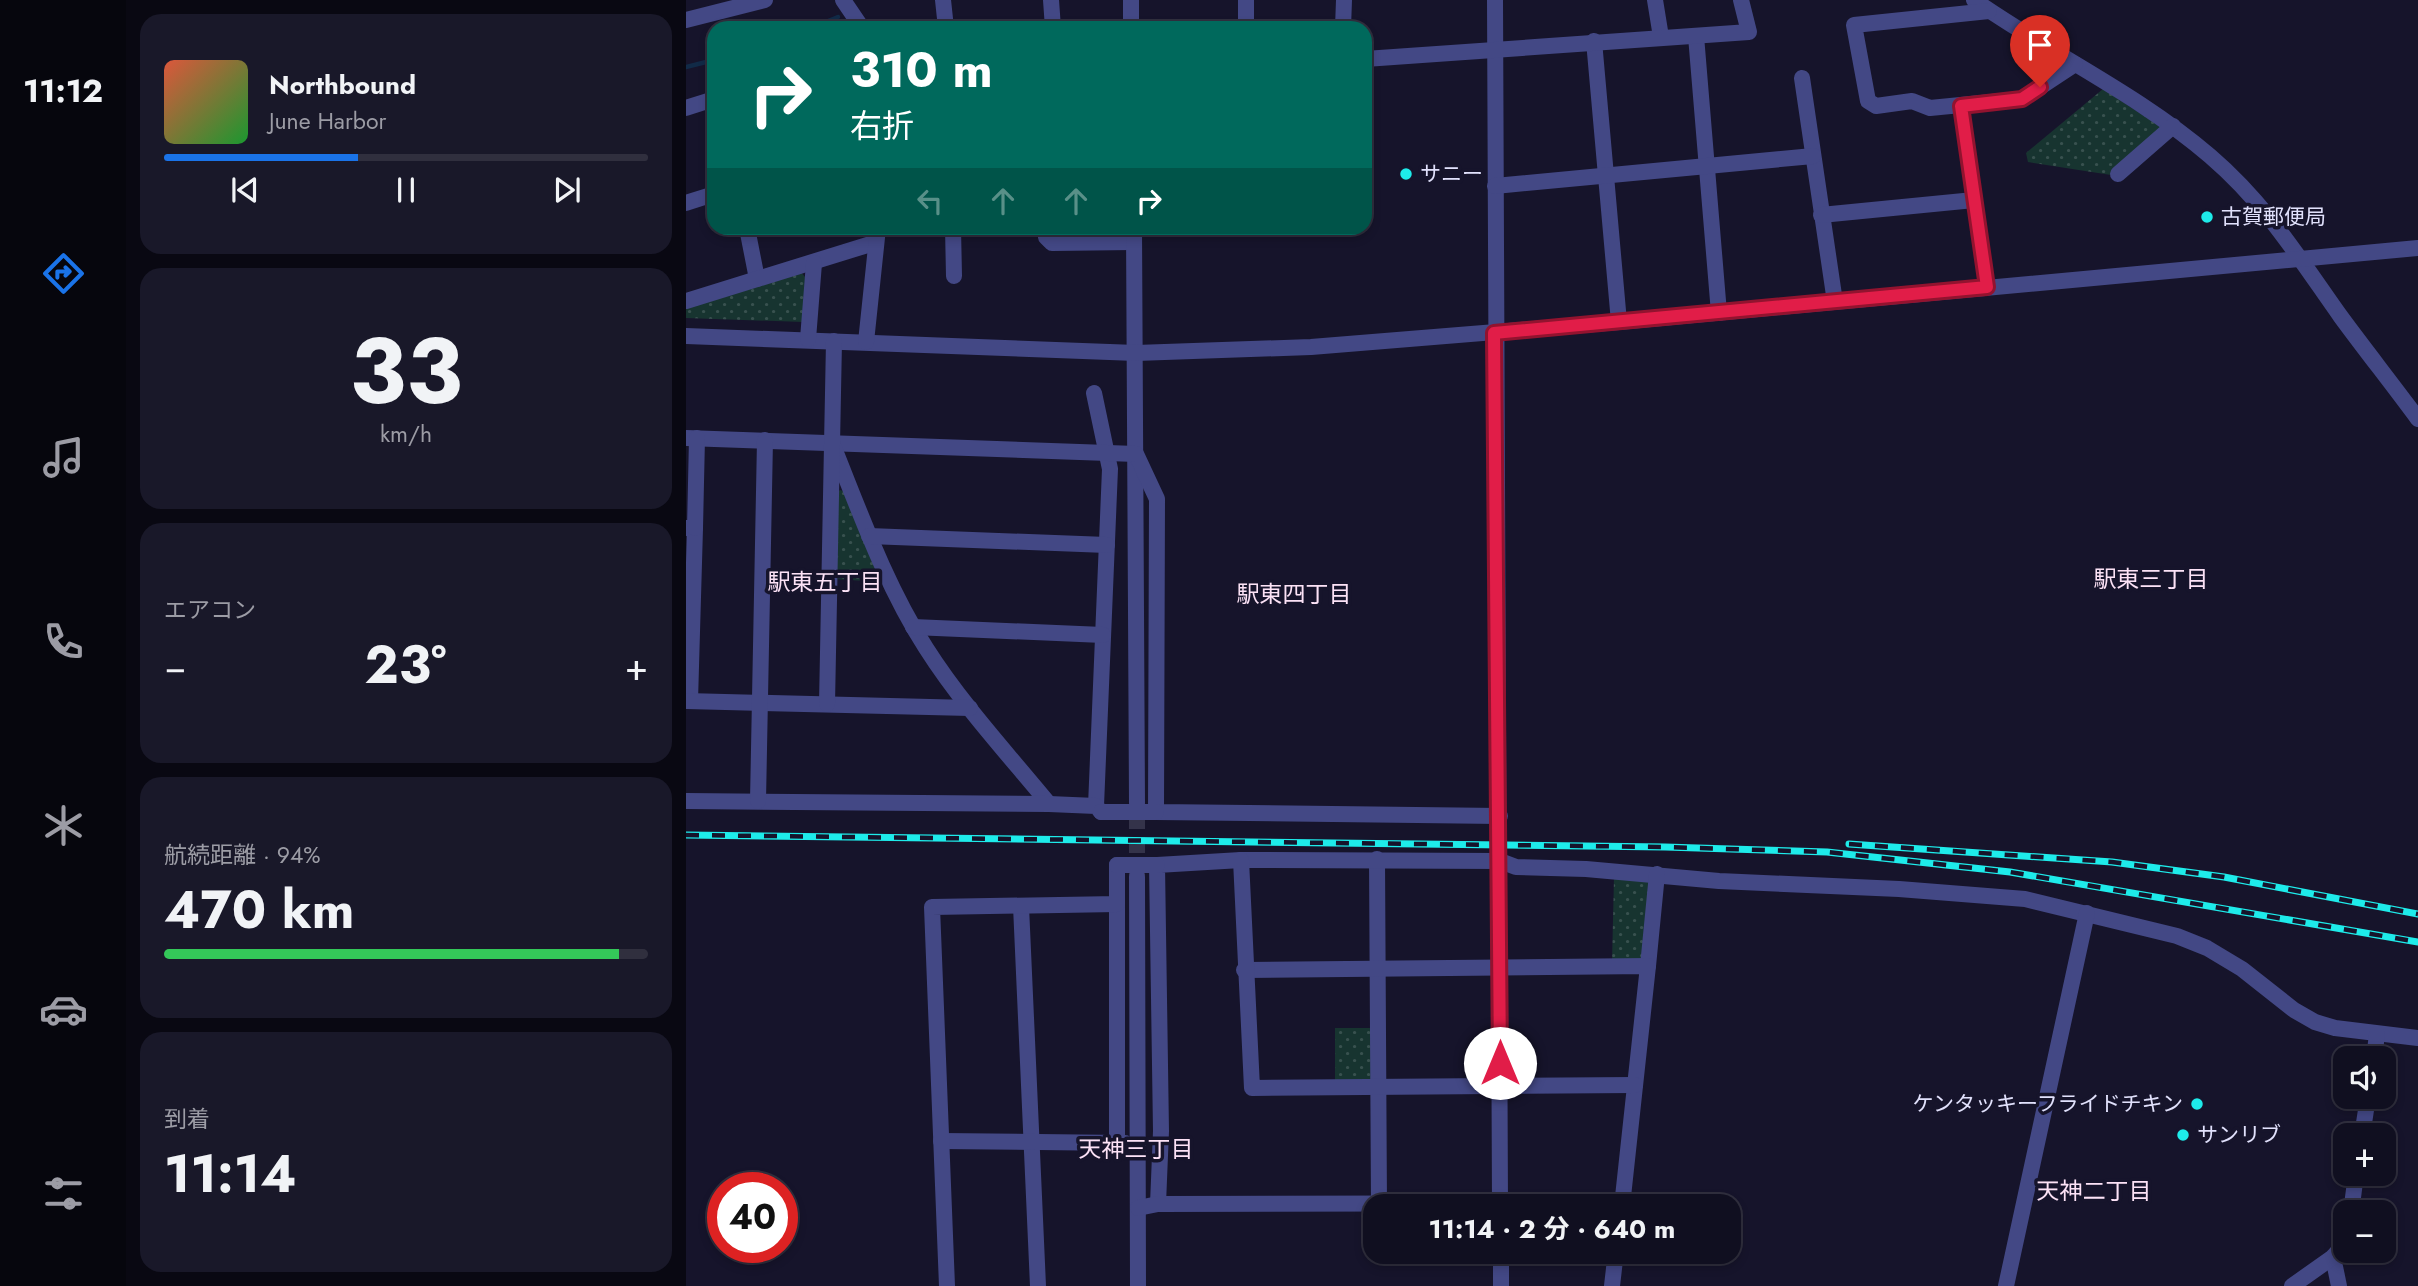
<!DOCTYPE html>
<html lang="ja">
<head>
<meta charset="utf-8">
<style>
	body { margin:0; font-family:Jost,"Noto Sans JP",sans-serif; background:#191829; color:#f1f3f6; height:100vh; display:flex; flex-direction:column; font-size:26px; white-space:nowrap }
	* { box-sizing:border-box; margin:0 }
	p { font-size:23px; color:#9c9ca5 }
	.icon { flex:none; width:38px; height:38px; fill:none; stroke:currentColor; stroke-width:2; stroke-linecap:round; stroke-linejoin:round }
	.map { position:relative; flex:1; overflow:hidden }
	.side { display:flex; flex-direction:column; gap:14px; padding:14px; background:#090812; width:560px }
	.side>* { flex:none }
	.top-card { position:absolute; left:21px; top:21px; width:665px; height:214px; border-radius:21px; box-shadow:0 4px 10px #0003,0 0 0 2px #302f3e; background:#00695c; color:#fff; overflow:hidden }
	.tools { position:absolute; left:1647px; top:1046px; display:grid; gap:14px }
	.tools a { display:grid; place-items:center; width:63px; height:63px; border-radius:14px; background:#100f20; box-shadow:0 4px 10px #0003,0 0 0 2px #302f3e; font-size:35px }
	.speed { position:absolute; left:21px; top:1172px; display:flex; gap:14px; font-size:35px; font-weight:700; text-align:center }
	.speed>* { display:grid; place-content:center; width:91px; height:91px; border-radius:50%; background:#100f20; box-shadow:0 4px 10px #0003,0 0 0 2px #302f3e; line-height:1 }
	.speed .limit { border:10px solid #d22; background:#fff; color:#111 }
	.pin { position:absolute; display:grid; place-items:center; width:60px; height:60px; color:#fff; margin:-72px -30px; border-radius:50% 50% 50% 0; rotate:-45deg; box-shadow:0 0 7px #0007 }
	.pin .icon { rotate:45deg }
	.me { position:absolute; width:77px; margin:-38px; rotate:0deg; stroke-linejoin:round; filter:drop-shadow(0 0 5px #0008) }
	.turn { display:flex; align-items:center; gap:24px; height:147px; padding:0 28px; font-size:32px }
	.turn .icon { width:91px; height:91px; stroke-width:2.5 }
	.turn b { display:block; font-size:49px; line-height:60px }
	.lanes { display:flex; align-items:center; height:66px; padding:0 28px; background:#0003; justify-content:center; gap:35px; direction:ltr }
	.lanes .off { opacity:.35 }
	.big { font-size:52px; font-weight:700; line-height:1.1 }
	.side .tile { flex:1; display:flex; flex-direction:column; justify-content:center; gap:10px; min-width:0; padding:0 24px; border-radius:21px; background:#191829 }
	.side .dial { align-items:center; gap:0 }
	.dial b { font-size:91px; line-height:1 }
	.song { display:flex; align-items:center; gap:21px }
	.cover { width:84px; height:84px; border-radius:10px; background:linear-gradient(135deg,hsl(10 70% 55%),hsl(130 70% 35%)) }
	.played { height:7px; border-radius:4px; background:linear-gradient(90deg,#1a73e8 40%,#302f3e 40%) }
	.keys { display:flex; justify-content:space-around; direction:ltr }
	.heat { display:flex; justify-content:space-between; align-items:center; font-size:38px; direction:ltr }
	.charge { height:10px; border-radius:5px; background:linear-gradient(90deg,#34c759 94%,#302f3e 0) }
	.trip { position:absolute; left:677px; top:1194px; width:378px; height:70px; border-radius:21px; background:#100f20; box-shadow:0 4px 10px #0003,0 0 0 2px #302f3e; font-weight:700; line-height:70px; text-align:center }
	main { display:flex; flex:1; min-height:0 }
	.tabs { display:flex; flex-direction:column; width:126px; justify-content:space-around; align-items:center; background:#06060d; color:#9c9ca5 }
	.tabs .icon { width:49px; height:49px }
	.tabs .selected { color:#1a73e8 }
	.tabs b { font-size:32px; color:#f1f3f6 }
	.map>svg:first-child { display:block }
</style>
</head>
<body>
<main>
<nav class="tabs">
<b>11:12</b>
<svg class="icon selected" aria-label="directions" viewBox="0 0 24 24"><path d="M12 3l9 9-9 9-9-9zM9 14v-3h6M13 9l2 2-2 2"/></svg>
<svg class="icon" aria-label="music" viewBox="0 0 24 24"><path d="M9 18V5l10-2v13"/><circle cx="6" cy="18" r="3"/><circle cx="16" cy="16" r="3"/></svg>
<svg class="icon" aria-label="phone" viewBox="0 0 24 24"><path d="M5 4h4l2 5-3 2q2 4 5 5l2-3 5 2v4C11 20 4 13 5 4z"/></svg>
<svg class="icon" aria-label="climate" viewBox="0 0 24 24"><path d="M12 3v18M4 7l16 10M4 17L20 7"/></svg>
<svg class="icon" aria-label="car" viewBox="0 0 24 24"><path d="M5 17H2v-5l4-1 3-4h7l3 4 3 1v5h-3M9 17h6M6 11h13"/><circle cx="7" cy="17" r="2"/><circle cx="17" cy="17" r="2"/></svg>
<svg class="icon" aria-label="filters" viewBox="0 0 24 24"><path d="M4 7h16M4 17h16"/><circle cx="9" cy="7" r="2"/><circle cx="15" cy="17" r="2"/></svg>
</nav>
<section class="side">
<div class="tile">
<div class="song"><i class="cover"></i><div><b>Northbound</b><p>June Harbor</p></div></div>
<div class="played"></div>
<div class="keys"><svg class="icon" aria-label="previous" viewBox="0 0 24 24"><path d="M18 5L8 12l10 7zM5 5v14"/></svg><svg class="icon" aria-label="pause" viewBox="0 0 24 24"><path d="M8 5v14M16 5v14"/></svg><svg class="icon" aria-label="next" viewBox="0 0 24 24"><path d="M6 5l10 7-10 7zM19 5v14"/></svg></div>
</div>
<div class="tile dial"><b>33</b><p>km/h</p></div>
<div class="tile"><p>エアコン</p>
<div class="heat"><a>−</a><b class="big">23°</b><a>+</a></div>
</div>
<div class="tile"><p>航続距離 · 94%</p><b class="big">470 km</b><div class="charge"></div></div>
<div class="tile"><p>到着</p><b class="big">11:14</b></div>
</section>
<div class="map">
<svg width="1732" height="1286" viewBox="0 0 1732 1286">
	<defs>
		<pattern id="grass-dots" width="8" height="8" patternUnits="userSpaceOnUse" patternTransform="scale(1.75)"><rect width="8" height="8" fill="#173430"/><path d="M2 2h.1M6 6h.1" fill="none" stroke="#38514f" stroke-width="1.8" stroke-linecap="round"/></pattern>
	</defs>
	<rect width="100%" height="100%" fill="#16142b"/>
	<g fill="url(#grass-dots)">
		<path d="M1417,89L1478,129L1425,175L1342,162L1340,153Z"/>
		<path d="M115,272L119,277L118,322L0,318V307Z"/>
		<path d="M154,490L160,492L195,582L149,579L151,493Z"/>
		<path d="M928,878L960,880L965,885L956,959L926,962Z"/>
		<rect x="649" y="1028" width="37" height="54"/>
	</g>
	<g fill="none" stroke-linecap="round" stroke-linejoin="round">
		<g stroke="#112a47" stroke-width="4.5">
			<path d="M125,28L152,17"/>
			<path d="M0,67L28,60"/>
		</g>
		<path stroke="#34334a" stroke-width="16" stroke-dasharray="16 8" stroke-linecap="butt" d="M451,877V803"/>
		<g stroke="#434885" stroke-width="16">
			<path d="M157,0L176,28"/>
			<path d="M257,0L260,28"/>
			<path d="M365,0L367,28"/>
			<path d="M445,0V28"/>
			<path d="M560,0V28"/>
			<path d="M809,0L814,1206"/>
			<path d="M969,0L975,37"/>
			<path d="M1288,0C1365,54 1452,94 1524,156C1580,204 1613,258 1655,317C1680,351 1707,385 1732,419"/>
			<path d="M1303,11L1168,25L1182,101L1190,106L1226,101L1244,108L1336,99L1389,64"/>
			<path d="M0,20L79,0"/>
			<path d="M657,28L658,0"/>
			<path d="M1010,36L1033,313"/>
			<path d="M908,41L933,322"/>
			<path d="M679,59L1063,32L1055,0"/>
			<path d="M1116,78L1149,302"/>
			<path d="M1275,106L1301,287"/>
			<path d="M0,108L28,99"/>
			<path d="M1432,174L1487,126"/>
			<path d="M809,186L1127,156"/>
			<path d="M0,203L28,194"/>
			<path d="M1135,215L1288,200"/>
			<path d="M61,228L71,279"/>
			<path d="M267,228L268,276"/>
			<path d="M359,228L360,237L366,243L448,242"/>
			<path d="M448,228L451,803"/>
			<path d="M0,301L188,243"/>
			<path d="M0,336L450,353L625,347L933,322L1732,248"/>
			<path d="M122,339L128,263"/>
			<path d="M180,342L192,228"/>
			<path d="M408,393L424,469L410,806"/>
			<path d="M0,438L450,454L471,499L470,812L814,816"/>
			<path d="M146,443C174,512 199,584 240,648C275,703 321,753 363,804"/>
			<path d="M0,528H9L4,701"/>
			<path d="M9,528L11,438"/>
			<path d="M183,536L421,545"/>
			<path d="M227,627L417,635"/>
			<path d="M0,701L284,708"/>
			<path d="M141,704L148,341"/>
			<path d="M0,801L363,804L410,806L415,812"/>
			<path d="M72,801L79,440"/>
			<path d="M691,859L693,1206"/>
			<path d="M555,860L814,861L830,867L900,869L1033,881L1213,889L1339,899L1491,936L1521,948L1556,969L1608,1010L1629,1022L1649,1028L1732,1038"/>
			<path d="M451,877L452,1286"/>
			<path d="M335,906L352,1286"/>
			<path d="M962,966L971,874"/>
			<path d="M558,970L962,966L936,1206"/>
			<path d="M1688,1059L1691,1034"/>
			<path d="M1676,1136L1682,1097"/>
			<path d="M431,1140V904"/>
			<path d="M255,1141L439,1143"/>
			<path d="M472,1204L475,1131L471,865L555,860L566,1088L949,1085"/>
			<path d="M452,1208L472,1204L936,1203"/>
			<path d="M1665,1213L1670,1174"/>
			<path d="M815,1251V1286"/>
			<path d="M1647,1257L1653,1286"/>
			<path d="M261,1286L246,907L431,904V865"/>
			<path d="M926,1286L930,1251"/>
			<path d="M1320,1286L1401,913"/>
			<path d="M1606,1286L1647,1257L1659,1243"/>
		</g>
		<g stroke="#1eebea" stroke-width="7">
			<g id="rail">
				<path d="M0,835L979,847L1141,852L1324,872L1732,942"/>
				<path d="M1163,844L1426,862L1538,877L1732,914"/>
			</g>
		</g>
		<use href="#rail" stroke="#16142b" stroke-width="4.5" stroke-dasharray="13" stroke-linecap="butt"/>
		<g stroke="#434885" stroke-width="16">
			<path d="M415,812H470"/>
			<path d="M431,865H471"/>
		</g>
	</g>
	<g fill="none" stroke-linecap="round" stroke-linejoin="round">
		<g stroke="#92132f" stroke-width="18">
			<path id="route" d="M814,1063L808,333L1301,287L1275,106L1336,99L1354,87"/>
		</g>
		<use href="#route" stroke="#e11d48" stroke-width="12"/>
	</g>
	<g fill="#1eebea" stroke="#16142b" stroke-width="2.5">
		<circle cx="720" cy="174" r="7"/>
		<circle cx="1521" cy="217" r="7"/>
		<circle cx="1511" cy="1104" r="7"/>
		<circle cx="1497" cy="1135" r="7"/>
	</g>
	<g text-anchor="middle" stroke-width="7" stroke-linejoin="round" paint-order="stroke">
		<g font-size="21" fill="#e1e1fc" stroke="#16142b" text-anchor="start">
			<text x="734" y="181">サニー</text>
			<text x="1535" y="224">古賀郵便局</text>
			<text x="1497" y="1111" text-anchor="end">ケンタッキーフライドチキン</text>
			<text x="1511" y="1142">サンリブ</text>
		</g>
		<g font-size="23" fill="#fce2f6" stroke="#16142b">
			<text x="1465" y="587">駅東三丁目</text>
			<text x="139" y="590">駅東五丁目</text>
			<text x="608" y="602">駅東四丁目</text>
			<text x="450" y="1157">天神三丁目</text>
			<text x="1408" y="1199">天神二丁目</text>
		</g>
	</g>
</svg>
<div class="tools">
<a><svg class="icon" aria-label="sound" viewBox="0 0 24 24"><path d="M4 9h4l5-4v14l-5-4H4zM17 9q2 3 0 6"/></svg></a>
<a>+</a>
<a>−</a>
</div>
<div class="speed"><div class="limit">40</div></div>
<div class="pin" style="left:1354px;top:87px;background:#d93025"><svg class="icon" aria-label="arrive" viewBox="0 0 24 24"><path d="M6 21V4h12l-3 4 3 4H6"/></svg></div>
<svg class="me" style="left:814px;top:1063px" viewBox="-20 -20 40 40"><circle r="19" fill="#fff"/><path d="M0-13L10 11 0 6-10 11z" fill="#e11d48"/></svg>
<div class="trip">11:14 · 2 分 · 640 m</div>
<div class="top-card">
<div class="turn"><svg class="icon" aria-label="right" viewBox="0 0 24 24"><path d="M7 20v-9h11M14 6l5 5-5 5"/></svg><div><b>310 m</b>右折</div></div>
<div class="lanes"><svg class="icon off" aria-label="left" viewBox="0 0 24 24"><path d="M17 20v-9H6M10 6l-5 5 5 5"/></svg><svg class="icon off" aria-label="ahead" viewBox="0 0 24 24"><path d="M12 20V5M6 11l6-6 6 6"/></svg><svg class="icon off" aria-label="ahead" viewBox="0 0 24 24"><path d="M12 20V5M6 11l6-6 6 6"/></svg><svg class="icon" aria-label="right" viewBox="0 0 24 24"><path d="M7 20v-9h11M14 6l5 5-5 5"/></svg></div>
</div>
</div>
</main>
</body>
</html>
